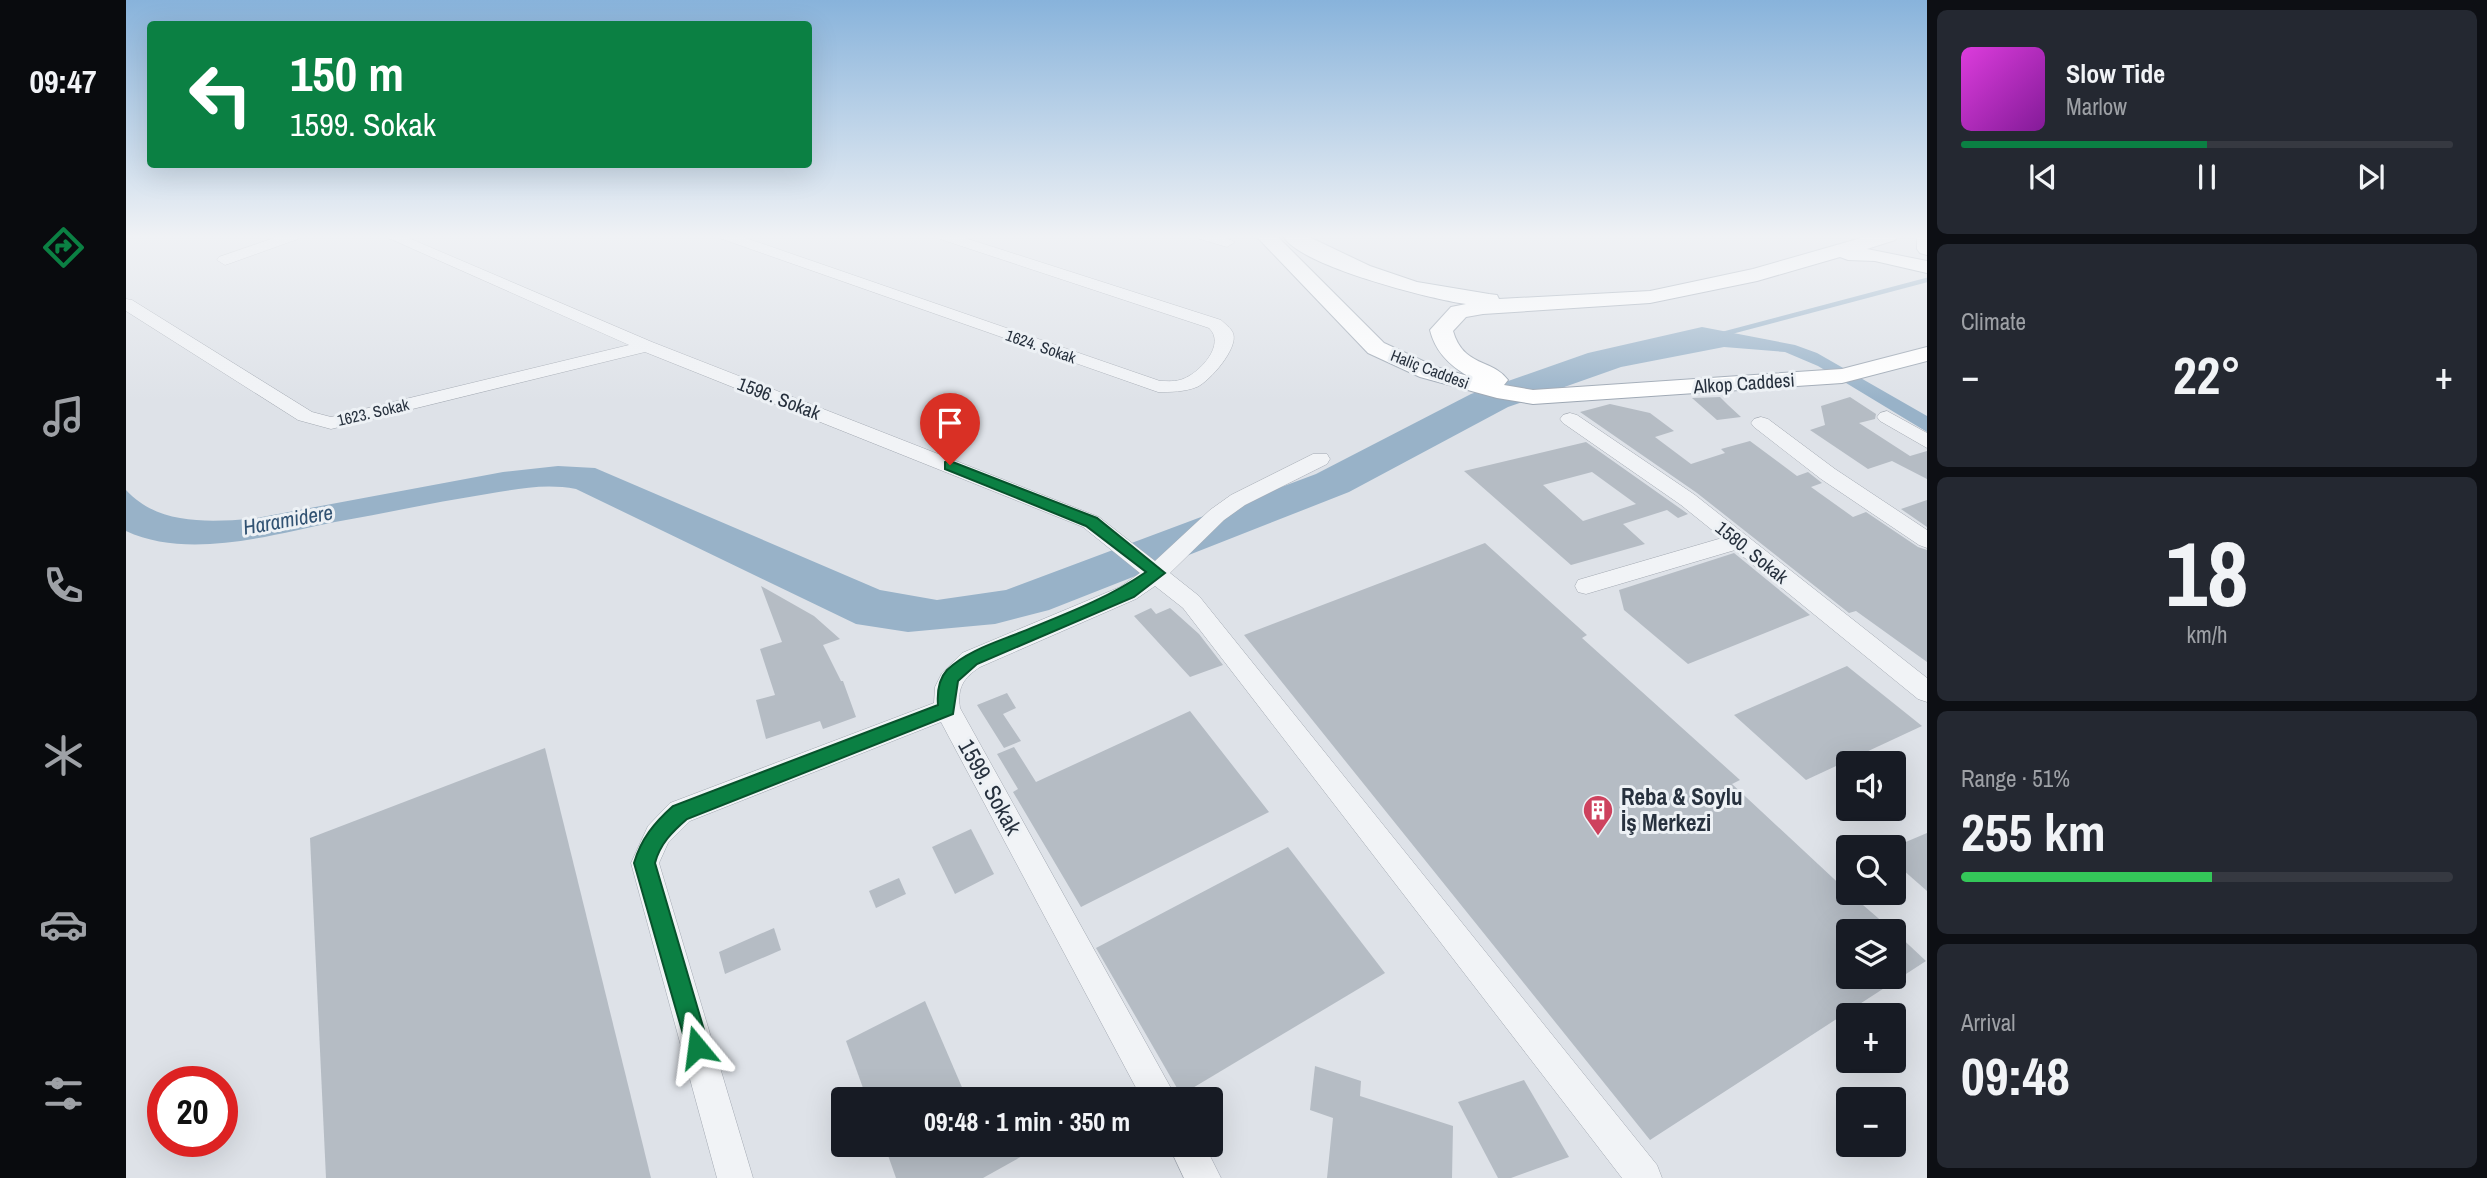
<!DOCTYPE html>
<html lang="en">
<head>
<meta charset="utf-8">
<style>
	body { margin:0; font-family:"Archivo Narrow",sans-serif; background:#242831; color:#f1f3f6; height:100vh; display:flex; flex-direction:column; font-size:26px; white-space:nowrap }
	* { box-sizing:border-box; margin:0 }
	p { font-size:23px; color:#9ea1a6 }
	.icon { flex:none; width:38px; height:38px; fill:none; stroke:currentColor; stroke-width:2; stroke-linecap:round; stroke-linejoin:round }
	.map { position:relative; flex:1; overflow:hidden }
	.side { display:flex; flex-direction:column; gap:10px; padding:10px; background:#0d0f14; width:560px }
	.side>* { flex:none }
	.guide { position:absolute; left:21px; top:21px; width:665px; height:147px; border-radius:7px; box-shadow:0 7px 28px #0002; background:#0b8043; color:#fff; overflow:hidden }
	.buttons { position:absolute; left:1710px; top:751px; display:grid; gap:14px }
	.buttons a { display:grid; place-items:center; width:70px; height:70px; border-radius:7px; background:#171b24; box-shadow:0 7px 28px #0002; font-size:35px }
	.speed { position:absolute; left:21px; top:1066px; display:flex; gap:14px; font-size:35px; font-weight:700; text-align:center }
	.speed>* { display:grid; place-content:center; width:91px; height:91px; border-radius:50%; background:#171b24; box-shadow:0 7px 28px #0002; line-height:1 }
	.speed .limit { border:10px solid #d22; background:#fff; color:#111 }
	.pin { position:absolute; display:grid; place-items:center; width:60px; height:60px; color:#fff; margin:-72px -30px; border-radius:50% 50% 50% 0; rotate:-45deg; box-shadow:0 0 7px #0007 }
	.pin .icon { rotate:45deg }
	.me { position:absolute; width:77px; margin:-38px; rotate:344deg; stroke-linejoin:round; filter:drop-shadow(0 0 5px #0008) }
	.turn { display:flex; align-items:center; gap:24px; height:147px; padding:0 28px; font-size:32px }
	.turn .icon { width:91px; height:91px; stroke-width:2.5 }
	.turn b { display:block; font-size:49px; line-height:60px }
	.big { font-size:52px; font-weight:700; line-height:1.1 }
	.side .widget { flex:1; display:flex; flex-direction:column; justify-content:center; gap:10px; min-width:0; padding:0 24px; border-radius:10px; background:#242831 }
	.side .dial { align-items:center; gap:0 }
	.dial b { font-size:91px; line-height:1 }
	.song { display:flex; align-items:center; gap:21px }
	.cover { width:84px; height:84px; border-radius:10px; background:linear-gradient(135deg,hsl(300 70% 55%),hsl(290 70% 35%)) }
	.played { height:7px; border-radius:4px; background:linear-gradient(90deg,#0b8043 50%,#363941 50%) }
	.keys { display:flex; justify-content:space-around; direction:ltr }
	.heat { display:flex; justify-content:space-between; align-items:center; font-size:38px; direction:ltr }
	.charge { height:10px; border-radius:5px; background:linear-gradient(90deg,#34c759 51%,#363941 0) }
	.trip { position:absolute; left:705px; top:1087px; width:392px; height:70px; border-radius:7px; background:#171b24; box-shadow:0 7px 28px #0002; font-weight:700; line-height:70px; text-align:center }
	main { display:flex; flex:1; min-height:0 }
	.tabs { display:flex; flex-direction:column; width:126px; justify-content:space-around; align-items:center; background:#090b0e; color:#9ea1a6 }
	.tabs .icon { width:49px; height:49px }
	.tabs .on { color:#0b8043 }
	.tabs b { font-size:32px; color:#f1f3f6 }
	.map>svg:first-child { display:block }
</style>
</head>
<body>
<main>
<nav class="tabs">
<b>09:47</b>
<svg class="icon on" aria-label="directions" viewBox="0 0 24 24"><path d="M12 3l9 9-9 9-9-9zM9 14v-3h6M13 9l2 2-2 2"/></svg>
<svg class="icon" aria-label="music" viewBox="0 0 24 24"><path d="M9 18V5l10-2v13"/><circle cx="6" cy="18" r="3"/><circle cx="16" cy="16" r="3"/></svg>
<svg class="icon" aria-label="phone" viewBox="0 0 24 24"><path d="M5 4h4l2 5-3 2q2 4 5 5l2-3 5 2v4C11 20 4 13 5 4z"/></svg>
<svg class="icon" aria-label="climate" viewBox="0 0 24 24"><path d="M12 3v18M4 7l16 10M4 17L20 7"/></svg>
<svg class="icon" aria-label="car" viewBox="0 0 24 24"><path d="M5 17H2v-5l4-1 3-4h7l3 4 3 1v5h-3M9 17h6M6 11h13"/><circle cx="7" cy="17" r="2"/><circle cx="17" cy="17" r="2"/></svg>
<svg class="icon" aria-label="filters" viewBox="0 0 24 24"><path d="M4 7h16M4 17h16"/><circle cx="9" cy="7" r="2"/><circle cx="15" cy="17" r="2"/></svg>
</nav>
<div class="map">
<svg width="1801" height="1178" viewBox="0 0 1801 1178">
	<rect width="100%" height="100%" fill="#dee2e8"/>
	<path fill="#98b2c8" d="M1576,327L1669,345L1691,353L1801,416V432L1692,366L1659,352L1598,347L1495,367L1382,407L1223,492L923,610L869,624L782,632L730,624L450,489C419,483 392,489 361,494C310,502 260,513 209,522C146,535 62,560 0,531V490C32,525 81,522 125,519L377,472L432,466L469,468L754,590L811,600L880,590L1190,474L1345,394L1462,353Z"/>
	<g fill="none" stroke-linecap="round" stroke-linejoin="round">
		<path stroke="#98b2c8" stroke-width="4.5" d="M1593,335L1801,280"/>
	</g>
	<g fill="#b5bcc4" fill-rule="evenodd">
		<path d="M1594,397L1602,405L1615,417L1591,420L1566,398Z"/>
		<path d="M1724,397L1750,414L1749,419L1733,423L1784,456L1801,451V479L1766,461L1742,469L1684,430L1699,425L1695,406Z"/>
		<path d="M1484,404L1524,413L1548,431L1529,437L1565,464L1599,453L1595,449L1624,441L1671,476L1682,472L1696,483L1685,487L1727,517L1740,512L1792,547L1801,550V662L1730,611L1723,613L1571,493L1454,412Z"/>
		<path d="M1460,442L1562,514L1552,518L1541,510L1497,524L1519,544L1445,565L1338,471ZM1466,472L1510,504L1457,521L1417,485Z"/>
		<path d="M1801,500V527L1775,509Z"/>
		<path d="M1359,543L1461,635L1456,638L1614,780L1606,784L1722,892L1767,931H1722V976H1768V931L1800,961L1524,1140L1118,635Z"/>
		<path d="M1608,553L1684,615L1562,664L1498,610L1493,590Z"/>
		<path d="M635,586L688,616L714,639L697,645L715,681H717L730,717L697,729L694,721L640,739L630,700L649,695L634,649L656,642Z"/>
		<path d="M1025,608L1030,614L1044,608L1073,634L1097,665L1064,677L1008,616Z"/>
		<path d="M1721,666L1796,726L1680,780L1608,715Z"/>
		<path d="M881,693L890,708L877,714L895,741L878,748L851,705Z"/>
		<path d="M1064,711L1143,812L955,907L887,792L892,789L871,754L888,747L910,782Z"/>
		<path d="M419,748L525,1178H200L184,838Z"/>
		<path d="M845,829L868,874L829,894L806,847Z"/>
		<path d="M1801,833V891L1768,862V847Z"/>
		<path d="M1162,847L1259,973L1055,1095L970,948Z"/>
		<path d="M773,878L780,894L750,908L743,891Z"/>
		<path d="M648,928L655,950L599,974L593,952Z"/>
		<path d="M799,1001L841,1099H741L720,1041Z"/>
		<path d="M1189,1066L1235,1081L1234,1096L1327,1126L1326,1178H1201L1207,1118L1184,1110Z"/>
		<path d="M1398,1080L1443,1157L1385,1178H1372L1332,1102Z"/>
		<path d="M758,1144H918L857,1178H770Z"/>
	</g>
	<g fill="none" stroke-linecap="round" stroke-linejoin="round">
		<g stroke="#a3a9b2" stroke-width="1">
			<g id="minor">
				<path d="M154,236H175L172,239L105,263L99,265L91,260L93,257Z"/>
				<path d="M258,236H278L526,342L973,517L1029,561L1084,510L1105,495L1187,454H1201L1204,459L1201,464L1119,505L1098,520L1044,573L1073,596L1531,1165L1536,1178H1496L1057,608L1029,586L1010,599L854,667C837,678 831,688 834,708L1051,1099H1016L815,722L564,821L542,843L533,863L627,1178H591L505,863L522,826L544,803L808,703L809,687L816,673L836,653L994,587L1014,573L957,527L519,352L205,429L172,420L0,311V299L6,300L186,412L205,417L503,345Z"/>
				<path d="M593,236H614L1034,381C1042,381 1049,382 1057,379C1075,372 1100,344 1083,328L814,239L811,236H833L1095,320C1099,324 1105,328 1107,333C1113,348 1084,381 1071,387C1058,392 1045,392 1032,392L596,239Z"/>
				<path d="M1071,236H1095L1109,242L1101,247L1074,239Z"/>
				<path d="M1761,411L1801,433V448L1754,421L1751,417L1754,413Z"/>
				<path d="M1444,413L1451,415L1569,495L1801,678V702L1792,699L1609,550L1460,594L1452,592L1449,586L1452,580L1596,538L1555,505L1437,423L1434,419L1437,415Z"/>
				<path d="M1635,417L1642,419L1709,469L1801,530V548L1793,545L1695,479L1628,427L1625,423L1628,419Z"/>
				<path d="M1042,1144H1078L1095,1178H1058Z"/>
			</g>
		</g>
		<g stroke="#9da7b3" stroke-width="2">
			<g id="major">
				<path d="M1130,236H1151L1258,343L1310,367L1342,376C1323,365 1309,351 1304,330L1325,307L1340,304C1304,299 1174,266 1157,236H1181L1244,266L1291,282L1363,294L1371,295L1373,299L1524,291L1627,269L1742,236H1772L1769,240L1741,249L1801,261V273L1749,261L1722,260L1714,257L1631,281L1524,303L1357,314L1340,317L1327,331C1337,367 1367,359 1382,380L1378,385L1407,390L1716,369L1801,347V361L1716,383L1407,404L1371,398L1294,377L1242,353Z"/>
				<path d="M1791,236H1801V255L1794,253L1791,249Z"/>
			</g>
		</g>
		<use href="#minor" fill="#f1f3f6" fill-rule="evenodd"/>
		<use href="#major" fill="#fff" fill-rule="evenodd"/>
	</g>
	<linearGradient id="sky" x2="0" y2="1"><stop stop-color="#88b3db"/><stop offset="0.59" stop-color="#f0f2f5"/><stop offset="1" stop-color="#f0f2f5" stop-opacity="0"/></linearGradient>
	<rect width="1801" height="401" fill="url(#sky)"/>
	<path fill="#0b8043" stroke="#07532c" stroke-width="2" d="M824,461L971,518L1039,573L1008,597L851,664L832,681L827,714L561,819C546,832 534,844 529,863L583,1047L579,1055L571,1058L563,1055L508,863C515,839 528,823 547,806L812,705C811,692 812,680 821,670C841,651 868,643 893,633C937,615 981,599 1020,572L960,526L819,469V462Z"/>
	<defs>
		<g id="building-pin" transform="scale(1.575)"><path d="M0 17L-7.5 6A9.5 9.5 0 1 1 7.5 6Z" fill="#ce425e" stroke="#edf1f5"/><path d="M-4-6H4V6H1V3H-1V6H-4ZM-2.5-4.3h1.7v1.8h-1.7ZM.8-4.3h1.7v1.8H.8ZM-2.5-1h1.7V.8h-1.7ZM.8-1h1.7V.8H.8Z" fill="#fff"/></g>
	</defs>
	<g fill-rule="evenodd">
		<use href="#building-pin" x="1472" y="810"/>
	</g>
	<g text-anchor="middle" stroke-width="6" stroke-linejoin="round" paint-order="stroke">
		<g font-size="16" fill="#27313e" stroke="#edf1f5">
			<text transform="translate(915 346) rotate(19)" y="6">1624. Sokak</text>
			<text transform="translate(1304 369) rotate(21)" y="6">Haliç Caddesi</text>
			<text transform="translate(247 412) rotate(-13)" y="6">1623. Sokak</text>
		</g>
		<g font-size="19" fill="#27313e" stroke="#edf1f5">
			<text transform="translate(1618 383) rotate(-4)" y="7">Alkop Caddesi</text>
			<text transform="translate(653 398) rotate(21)" y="7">1596. Sokak</text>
			<text transform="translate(1626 552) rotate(39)" y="7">1580. Sokak</text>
		</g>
		<g font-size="21" font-style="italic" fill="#315272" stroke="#edf1f5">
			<text transform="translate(162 520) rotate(-10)" y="7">Haramidere</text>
		</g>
		<g font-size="23" fill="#27313e" stroke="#edf1f5">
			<text transform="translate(864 787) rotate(61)" y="8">1599. Sokak</text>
		</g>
		<g font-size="23" font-weight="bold" fill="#27313e" stroke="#edf1f5" text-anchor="start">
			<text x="1495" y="805">Reba &amp; Soylu<tspan x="1495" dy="26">İş Merkezi</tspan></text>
		</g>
	</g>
</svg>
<div class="buttons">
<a><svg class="icon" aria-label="sound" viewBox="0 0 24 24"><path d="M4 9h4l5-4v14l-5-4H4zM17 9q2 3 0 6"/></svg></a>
<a><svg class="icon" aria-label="search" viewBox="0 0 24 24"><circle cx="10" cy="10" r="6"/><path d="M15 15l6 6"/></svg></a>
<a><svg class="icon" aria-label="layers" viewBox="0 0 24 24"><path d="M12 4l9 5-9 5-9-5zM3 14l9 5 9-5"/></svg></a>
<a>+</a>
<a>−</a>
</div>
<div class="speed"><div class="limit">20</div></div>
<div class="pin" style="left:824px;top:465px;background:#d93025"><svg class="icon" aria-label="arrive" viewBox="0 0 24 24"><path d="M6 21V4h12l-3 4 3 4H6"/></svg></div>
<svg class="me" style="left:571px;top:1047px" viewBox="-20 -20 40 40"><path d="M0-17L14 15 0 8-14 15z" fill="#0b8043" stroke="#fff" stroke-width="4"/></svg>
<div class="trip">09:48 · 1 min · 350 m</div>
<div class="guide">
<div class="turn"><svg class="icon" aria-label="left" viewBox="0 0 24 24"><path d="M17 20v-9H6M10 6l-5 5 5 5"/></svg><div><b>150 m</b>1599. Sokak</div></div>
</div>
</div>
<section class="side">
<div class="widget">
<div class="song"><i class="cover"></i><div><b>Slow Tide</b><p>Marlow</p></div></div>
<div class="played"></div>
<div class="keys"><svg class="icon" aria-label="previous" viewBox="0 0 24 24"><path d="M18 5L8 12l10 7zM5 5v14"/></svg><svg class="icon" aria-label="pause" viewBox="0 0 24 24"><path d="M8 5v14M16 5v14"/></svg><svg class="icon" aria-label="next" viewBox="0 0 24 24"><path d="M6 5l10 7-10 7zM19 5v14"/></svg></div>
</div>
<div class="widget"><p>Climate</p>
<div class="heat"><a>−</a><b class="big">22°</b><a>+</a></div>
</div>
<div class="widget dial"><b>18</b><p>km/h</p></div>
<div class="widget"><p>Range · 51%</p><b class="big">255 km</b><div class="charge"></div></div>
<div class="widget"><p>Arrival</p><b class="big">09:48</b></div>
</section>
</main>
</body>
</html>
